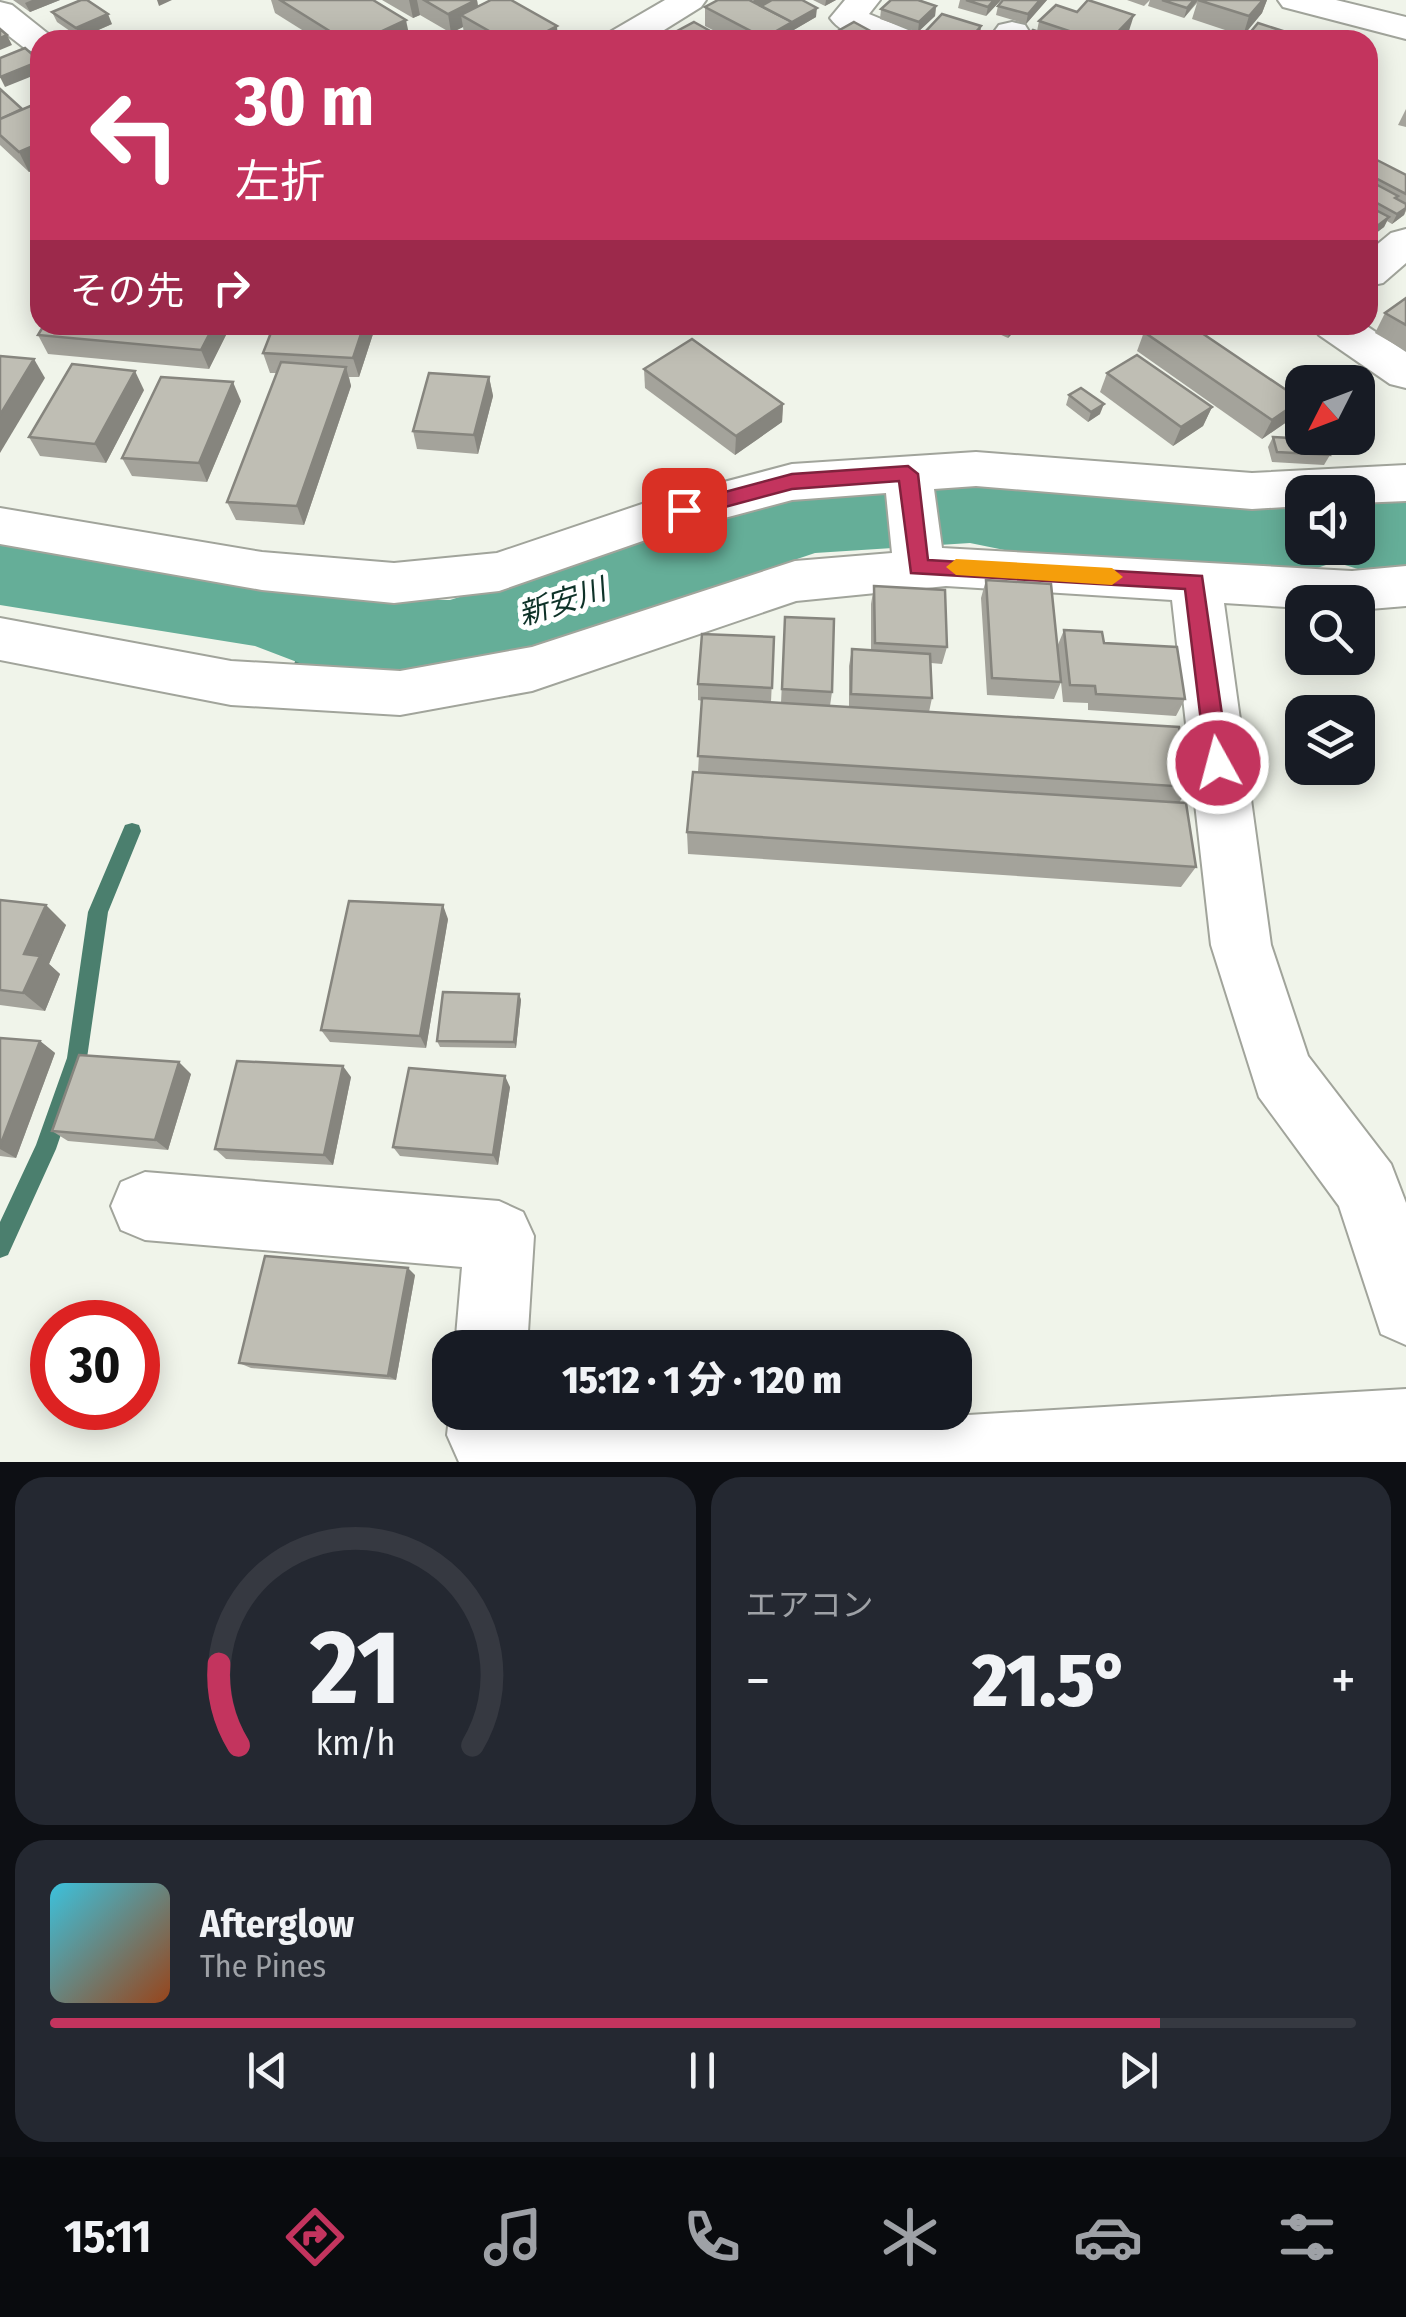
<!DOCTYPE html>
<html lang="ja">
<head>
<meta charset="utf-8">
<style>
	body { margin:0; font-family:"Fira Sans Condensed","Noto Sans JP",sans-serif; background:#242831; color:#f1f3f6; height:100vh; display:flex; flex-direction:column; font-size:38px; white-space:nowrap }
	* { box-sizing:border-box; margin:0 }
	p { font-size:32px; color:#9ea1a6 }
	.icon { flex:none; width:55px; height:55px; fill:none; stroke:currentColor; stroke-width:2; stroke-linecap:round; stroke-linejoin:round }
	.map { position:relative; height:1462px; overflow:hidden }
	.sheet { display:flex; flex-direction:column; gap:15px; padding:15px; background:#0d0f14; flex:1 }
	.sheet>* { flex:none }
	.hud { position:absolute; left:30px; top:30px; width:1348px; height:305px; border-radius:30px; box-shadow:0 5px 25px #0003; background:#c3345e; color:#fff; overflow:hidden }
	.needle { width:65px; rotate:228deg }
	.fabs { position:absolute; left:1285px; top:365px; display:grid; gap:20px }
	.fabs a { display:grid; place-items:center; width:90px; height:90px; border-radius:20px; background:#171b24; box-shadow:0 5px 25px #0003; font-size:50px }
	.speed { position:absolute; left:30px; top:1300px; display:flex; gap:20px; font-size:50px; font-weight:700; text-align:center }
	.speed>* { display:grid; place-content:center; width:130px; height:130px; border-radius:50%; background:#171b24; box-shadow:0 5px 25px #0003; line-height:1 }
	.speed .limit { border:15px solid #d22; background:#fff; color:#111 }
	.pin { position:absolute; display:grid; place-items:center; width:85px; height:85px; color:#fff; margin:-42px; border-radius:20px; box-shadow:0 5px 15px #0006 }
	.me { position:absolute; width:110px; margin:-55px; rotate:353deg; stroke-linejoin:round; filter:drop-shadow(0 0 8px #0008) }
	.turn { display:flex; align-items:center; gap:35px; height:210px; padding:0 40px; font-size:45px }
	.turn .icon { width:130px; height:130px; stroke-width:2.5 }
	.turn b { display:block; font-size:70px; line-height:85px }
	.then { display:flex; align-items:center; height:95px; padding:0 40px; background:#0003; gap:20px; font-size:38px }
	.big { font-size:75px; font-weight:800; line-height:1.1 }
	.sheet .widget { flex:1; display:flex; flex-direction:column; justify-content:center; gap:15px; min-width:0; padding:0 35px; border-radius:30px; background:#242831 }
	.sheet .dial { align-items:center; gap:0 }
	.dial svg { height:260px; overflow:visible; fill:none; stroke:#363941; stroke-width:7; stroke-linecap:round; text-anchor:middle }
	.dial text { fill:#f1f3f6; stroke:none }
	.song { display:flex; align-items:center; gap:30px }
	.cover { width:120px; height:120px; border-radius:15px; background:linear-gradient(135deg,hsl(190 70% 55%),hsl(20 70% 35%)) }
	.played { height:10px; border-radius:5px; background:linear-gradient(90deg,#c3345e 85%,#363941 85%) }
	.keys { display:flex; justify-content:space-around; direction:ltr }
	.heat { display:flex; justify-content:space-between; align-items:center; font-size:55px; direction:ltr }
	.sheet .tiles { flex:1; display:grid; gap:15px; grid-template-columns:1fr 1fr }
	.widget:last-child { grid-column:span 2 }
	.trip { position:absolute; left:432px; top:1330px; width:540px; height:100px; border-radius:30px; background:#171b24; box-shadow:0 5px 25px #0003; font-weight:800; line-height:100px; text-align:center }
	.tab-bar { display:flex; height:160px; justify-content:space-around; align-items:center; background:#090b0e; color:#9ea1a6 }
	.tab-bar .icon { width:70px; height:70px }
	.tab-bar .selected { color:#c3345e }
	.tab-bar b { font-size:45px; color:#f1f3f6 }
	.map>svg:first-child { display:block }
</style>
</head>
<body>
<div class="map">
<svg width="1406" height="1462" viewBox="0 0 1406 1462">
	<rect width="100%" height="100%" fill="#f0f4ea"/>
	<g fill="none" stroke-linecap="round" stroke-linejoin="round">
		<g fill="#4b7f6e" fill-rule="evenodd">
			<path d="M331,630L337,632L339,637L337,642L308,669H296L294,664L296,659L325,632Z"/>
			<path d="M132,823L139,825L141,831L108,912L87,1058L56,1149L8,1255L0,1258V1222L36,1145L67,1058L88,912L125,825Z"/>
		</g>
		<path fill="#65ae98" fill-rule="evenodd" d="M970,477L1043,490L1279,507L1302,505V548H1358V501L1406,497V565L1358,569L1335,562L1302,573L1279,575L1043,558L970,543L815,553L450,676L331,675L255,646L0,605V535L268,574L337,599L450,600L812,487Z"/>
		<g stroke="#a1a49b" stroke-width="4">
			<g id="street">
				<path d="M665,0H706L701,7L648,40H605L610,32Z"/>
				<path d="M845,0H880L869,14L913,32L918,40C890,40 849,44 830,18Z"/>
				<path d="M1278,0H1336L1406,17V39L1283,7Z"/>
				<path d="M0,2L12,5L56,40H40V53L27,50L0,29Z"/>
				<path d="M1012,22L1025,25L1030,33L1025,40H988L999,25Z"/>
				<path d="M1406,229V263L1383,283L1368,286V252L1391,233Z"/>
				<path d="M1312,325H1365L1406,352V388L1390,384L1319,335Z"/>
				<path d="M976,452L1252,473L1406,465V501L1358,503V492H1302V506L1252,509L976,486L934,489L942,548L1352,571L1406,566V606L1358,610V602H1302V608L1224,603L1271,945L1308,1056L1391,1164L1406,1203V1345L1381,1334L1339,1206L1259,1097L1211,945L1172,600L946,586L796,601L532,691L400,715L231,705L0,660V618L231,661L400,671L532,647L795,561L892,553L886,493L792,500L657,536L499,591L394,603L262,590L0,544V508L262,552L394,563L497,553L648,502L792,464Z"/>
				<path d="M145,1172L499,1201L523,1212L534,1236L527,1348H455L462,1267L145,1240L121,1230L111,1206L121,1182Z"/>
				<path d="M1406,1389V1462H459L447,1435L450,1409V1412H870L885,1420Z"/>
			</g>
		</g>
		<use href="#street" fill="#fff" fill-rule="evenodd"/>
	</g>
	<g fill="#a4a39b">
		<path d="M13,0H60L30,12Z"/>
		<path d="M271,0H373L410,39L318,40L275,13Z"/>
		<path d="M382,0H477L478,7L558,40H474L464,34L463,27L451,33L420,15L413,18Z"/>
		<path d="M813,0H836L825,6Z"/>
		<path d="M960,0H1001L986,16L958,8Z"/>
		<path d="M1003,0H1047L1026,24L996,15L998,6Z"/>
		<path d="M1127,0H1150L1144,6Z"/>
		<path d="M1150,0H1267L1262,13L1243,36L1192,19L1197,3L1184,18L1148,6Z"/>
		<path d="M936,6L935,16L918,32L880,19L881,9Z"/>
		<path d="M705,7L816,17L792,31L791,40H724L728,38L705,26Z"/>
		<path d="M52,12L112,24L80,38L57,22Z"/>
		<path d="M1039,21L1128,34L1123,40H1024L1037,31Z"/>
		<path d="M926,31L980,36L976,40H925Z"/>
		<path d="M0,89L22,109L40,108V179L35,169L29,172L0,145Z"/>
		<path d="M1406,109V127L1398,125Z"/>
		<path d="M1368,164L1406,175V211L1404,215L1392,224L1387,221L1384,227L1371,237L1373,238L1368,248Z"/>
		<path d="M1406,298V351L1375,333L1385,313Z"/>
		<path d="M44,325H231L209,369L48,354L38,335Z"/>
		<path d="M979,325H1020L1008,338Z"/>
		<path d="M1144,332L1301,400L1291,419L1262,439L1137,351Z"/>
		<path d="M373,334L359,377H349L351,386L304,525L236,520L227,502L277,373H270L263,353Z"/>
		<path d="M644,369L783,404L782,422L735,455L645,388Z"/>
		<path d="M1107,373L1212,407L1203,426L1173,446L1100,392Z"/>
		<path d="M489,377L493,396L478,454L417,449L413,431Z"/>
		<path d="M144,390L106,463L40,456L29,437Z"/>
		<path d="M1069,395L1100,414L1088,422L1066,405Z"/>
		<path d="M241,401L207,482L132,476L122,458Z"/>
		<path d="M1273,437L1330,455L1324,465L1272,462L1268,447Z"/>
		<path d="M986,580L1057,647L1064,630L1104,643L1185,699L1176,716L1088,710V703L1063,702L1061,682L1054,699L987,695L981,598Z"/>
		<path d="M874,586L947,647L942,664L931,663L932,698L929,712L1189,787L1179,803L1196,867L1181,887L688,854L687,832L698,772L702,701L698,700V684L774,637L771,702L781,703L785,617L832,692L830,706L849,707V666L852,649L871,650V604Z"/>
		<path d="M0,900L66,925L49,964L60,974L45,1011L0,1005Z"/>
		<path d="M448,919L426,1048L330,1042L321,1030Z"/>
		<path d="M519,994L521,1000L516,1048L440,1047L437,1041Z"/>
		<path d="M0,1038L40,1041L55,1053L16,1158L0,1156Z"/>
		<path d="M191,1074L168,1150L68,1141L52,1131Z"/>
		<path d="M351,1077L333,1165L226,1159L215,1149Z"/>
		<path d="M510,1087L498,1165L400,1156L393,1147Z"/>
		<path d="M415,1275L396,1380L251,1368L239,1363Z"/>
	</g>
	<g fill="#86857e">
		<path d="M32,0H60L30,12L25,3Z"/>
		<path d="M157,0H172L159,6Z"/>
		<path d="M409,0H417L420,15L413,18Z"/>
		<path d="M477,0L480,19L461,15L463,27L451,33L448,14Z"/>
		<path d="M754,0H772L749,12V2Z"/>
		<path d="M826,0H836L825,6Z"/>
		<path d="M994,0H1001L986,16L988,7Z"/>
		<path d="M1040,0H1047L1026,24L1028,14Z"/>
		<path d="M1194,0H1200H1198L1184,18L1187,8Z"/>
		<path d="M1263,0H1267L1262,13L1243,36L1249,16Z"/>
		<path d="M936,6L935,16L918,32L919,22Z"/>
		<path d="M817,8L816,17L792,31L791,40H764V38Z"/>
		<path d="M108,14L112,24L80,38L76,28Z"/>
		<path d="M1134,15L1128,34L1123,40H1110Z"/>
		<path d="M406,20L410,39L408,40H363Z"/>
		<path d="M557,26L558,40H530Z"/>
		<path d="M981,26L980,36L976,40H969Z"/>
		<path d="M7,35L12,45L0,50V38Z"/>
		<path d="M40,61V73L5,87L0,77Z"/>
		<path d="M40,143V167L29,158L35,169L29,172L19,152Z"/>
		<path d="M1406,208L1404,215L1392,224L1397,214Z"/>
		<path d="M1389,217L1384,227L1368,239L1372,230Z"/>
		<path d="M214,325H231L209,369L201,350Z"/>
		<path d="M364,325H371L373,334L359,377L353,358Z"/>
		<path d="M1011,325H1020L1008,338Z"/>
		<path d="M34,359L45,378L0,453V415Z"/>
		<path d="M346,367L351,386L304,525L297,506Z"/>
		<path d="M135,371L144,390L106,463L95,444Z"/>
		<path d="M489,377L493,396L478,454L474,435Z"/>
		<path d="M233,382L241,401L207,482L199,463Z"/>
		<path d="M1301,400L1291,419L1262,439L1272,420Z"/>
		<path d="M783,404L782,422L735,455L736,436Z"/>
		<path d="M1104,404L1100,414L1088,422L1091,412Z"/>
		<path d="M1212,407L1203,426L1173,446L1181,427Z"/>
		<path d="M46,905L66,925L49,964L60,974L45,1011L23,993L24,954Z"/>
		<path d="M443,905L448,919L426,1048L420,1036Z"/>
		<path d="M519,994L521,1000L516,1048L514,1042Z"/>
		<path d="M40,1041L55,1053L16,1158L0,1149V1146Z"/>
		<path d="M179,1062L191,1074L168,1150L155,1140Z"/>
		<path d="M343,1066L351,1077L333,1165L324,1155Z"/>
		<path d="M505,1076L510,1087L498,1165L493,1155Z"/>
		<path d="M408,1268L415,1275L396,1380L388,1376Z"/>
	</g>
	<g fill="#bfbeb4" stroke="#86857e" stroke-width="2.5">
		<path d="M81,0H87L108,14L76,28L52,12Z"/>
		<path d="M280,0H373L406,20L363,40H344Z"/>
		<path d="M424,0H476L448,14Z"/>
		<path d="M491,0H511L557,26L530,40H505L461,15Z"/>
		<path d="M718,0H749L792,22L764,38L705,7Z"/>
		<path d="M772,0H802L817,8L792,22L761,6Z"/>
		<path d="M891,0H918L936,6L919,22L881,9Z"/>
		<path d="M966,0H994L988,7Z"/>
		<path d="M1003,0H1040L1028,14L998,6Z"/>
		<path d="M1088,0L1134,15L1110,40H1096L1039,21L1056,5L1077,12Z"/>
		<path d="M1162,0H1194L1187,8Z"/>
		<path d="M1198,0H1263L1249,16Z"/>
		<path d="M942,14L981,26L969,40H956L926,31Z"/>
		<path d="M694,22L721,37L716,40H672L666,37Z"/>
		<path d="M854,22L887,40H836L829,36Z"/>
		<path d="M1258,23L1286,32L1280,40H1244Z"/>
		<path d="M0,29L7,35L0,38Z"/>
		<path d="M1033,30L1063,40H1024Z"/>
		<path d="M25,48L40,61L0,77V58Z"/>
		<path d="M0,89L22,109L0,119Z"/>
		<path d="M35,104L40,108V143L19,152L0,135V119Z"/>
		<path d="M40,154V170L29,158Z"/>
		<path d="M1375,159L1406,175V194L1368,174V164Z"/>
		<path d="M1368,180L1398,196L1395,198L1406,204V208L1397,214L1368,198Z"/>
		<path d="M1368,206L1389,217L1372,230L1368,228Z"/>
		<path d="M1406,298V325L1385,313Z"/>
		<path d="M44,325H214L201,350L38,335Z"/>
		<path d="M274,325H364L353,358L263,353Z"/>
		<path d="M1156,325H1190L1301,400L1272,420L1144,332Z"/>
		<path d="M692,339L783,404L736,436L644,369Z"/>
		<path d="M1137,355L1212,407L1181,427L1107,373Z"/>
		<path d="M0,356L34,359L0,415Z"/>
		<path d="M281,362L346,367L297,506L227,502Z"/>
		<path d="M72,364L135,371L95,444L29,437Z"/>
		<path d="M429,373L489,377L474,435L413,431Z"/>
		<path d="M161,377L233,382L199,463L122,458Z"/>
		<path d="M1081,388L1104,404L1091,412L1069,395Z"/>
		<path d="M1273,437L1326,440L1330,455L1277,452Z"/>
		<path d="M986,580L1051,584L1061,682L992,678Z"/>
		<path d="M874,586L945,590L947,647L875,643Z"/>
		<path d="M785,617L834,619L832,692L782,689Z"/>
		<path d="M1064,630L1102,632L1104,643L1177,647L1185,699L1096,694L1095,686L1070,685Z"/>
		<path d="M702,634L774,637L772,688L698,684Z"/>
		<path d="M852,649L930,654L932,698L851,694Z"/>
		<path d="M702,698L1179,727L1189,787L698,756Z"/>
		<path d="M693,772L1186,803L1196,867L687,832Z"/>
		<path d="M0,900L46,905L24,954L40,956L23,993L0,990Z"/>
		<path d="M349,901L443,905L420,1036L321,1030Z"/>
		<path d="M443,992L519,994L514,1042L437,1041Z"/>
		<path d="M0,1038L40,1041L0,1146Z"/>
		<path d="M79,1055L179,1062L155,1140L52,1131Z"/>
		<path d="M237,1061L343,1066L324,1155L215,1149Z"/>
		<path d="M409,1068L505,1076L493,1155L393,1147Z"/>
		<path d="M265,1256L408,1268L388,1376L239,1363Z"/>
	</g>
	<path fill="#c3345e" stroke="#7f223d" stroke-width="2.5" d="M908,466L918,474L928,560L1202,576L1229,763L1226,770H1210L1206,763L1185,589L911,573L899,481L792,489L684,518L674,510L684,503L792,474Z"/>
	<path fill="#f59e0b" d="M956,559L1112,568L1123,577L1112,585L956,575L946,567Z"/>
	<g text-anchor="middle" stroke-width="10" stroke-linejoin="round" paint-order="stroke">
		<g font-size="30" font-style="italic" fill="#0e3228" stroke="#fff">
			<text transform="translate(562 602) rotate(-18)" y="10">新安川</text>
		</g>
	</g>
</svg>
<div class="fabs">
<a><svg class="needle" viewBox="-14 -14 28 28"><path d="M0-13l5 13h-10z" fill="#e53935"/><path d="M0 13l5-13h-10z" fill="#9ea1a6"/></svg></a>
<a><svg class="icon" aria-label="sound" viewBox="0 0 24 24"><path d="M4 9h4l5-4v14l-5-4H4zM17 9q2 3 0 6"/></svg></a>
<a><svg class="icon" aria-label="search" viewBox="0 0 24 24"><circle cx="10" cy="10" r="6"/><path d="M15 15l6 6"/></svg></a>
<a><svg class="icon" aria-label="layers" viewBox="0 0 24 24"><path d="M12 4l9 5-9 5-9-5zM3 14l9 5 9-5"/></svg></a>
</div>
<div class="speed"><div class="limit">30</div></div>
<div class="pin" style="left:684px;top:510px;background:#d93025"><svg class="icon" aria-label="arrive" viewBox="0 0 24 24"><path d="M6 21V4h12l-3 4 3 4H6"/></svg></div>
<svg class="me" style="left:1218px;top:763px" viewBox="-20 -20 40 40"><circle r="17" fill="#c3345e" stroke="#fff" stroke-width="3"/><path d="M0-11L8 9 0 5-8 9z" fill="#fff"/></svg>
<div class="trip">15:12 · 1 分 · 120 m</div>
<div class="hud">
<div class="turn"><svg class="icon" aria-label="left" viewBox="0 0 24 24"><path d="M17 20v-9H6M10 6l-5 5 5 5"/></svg><div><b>30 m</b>左折</div></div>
<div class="then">その先<svg class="icon" aria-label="right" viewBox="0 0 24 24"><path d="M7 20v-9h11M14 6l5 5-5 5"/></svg></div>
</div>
</div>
<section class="sheet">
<div class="tiles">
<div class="widget dial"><svg viewBox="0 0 100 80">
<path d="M14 69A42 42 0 1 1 86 69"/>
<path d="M14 69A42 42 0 0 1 8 44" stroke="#c3345e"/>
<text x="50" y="56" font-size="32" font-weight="700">21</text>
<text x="50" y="72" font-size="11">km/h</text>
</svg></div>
<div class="widget"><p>エアコン</p>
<div class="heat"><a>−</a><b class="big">21.5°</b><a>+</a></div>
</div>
<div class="widget">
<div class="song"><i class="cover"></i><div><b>Afterglow</b><p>The Pines</p></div></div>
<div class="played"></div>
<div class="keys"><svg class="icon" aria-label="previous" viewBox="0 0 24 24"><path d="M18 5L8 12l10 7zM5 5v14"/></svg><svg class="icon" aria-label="pause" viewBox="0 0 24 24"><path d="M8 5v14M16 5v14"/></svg><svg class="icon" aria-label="next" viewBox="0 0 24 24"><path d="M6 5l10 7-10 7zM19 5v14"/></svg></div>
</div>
</div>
</section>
<nav class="tab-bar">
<b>15:11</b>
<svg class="icon selected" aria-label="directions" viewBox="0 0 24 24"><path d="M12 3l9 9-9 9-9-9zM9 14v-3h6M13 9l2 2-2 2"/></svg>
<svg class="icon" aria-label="music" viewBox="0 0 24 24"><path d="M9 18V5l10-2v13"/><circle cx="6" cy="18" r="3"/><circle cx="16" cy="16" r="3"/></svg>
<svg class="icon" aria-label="phone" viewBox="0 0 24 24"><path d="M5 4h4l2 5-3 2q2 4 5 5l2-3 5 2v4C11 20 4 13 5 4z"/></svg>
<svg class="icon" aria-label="climate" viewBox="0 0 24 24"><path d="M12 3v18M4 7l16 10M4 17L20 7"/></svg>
<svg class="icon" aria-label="car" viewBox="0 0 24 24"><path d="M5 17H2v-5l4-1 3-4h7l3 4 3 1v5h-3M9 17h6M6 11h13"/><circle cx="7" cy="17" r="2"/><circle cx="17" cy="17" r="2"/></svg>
<svg class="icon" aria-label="filters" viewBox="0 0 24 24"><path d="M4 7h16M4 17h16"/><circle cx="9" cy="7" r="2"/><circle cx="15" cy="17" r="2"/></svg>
</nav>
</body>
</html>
